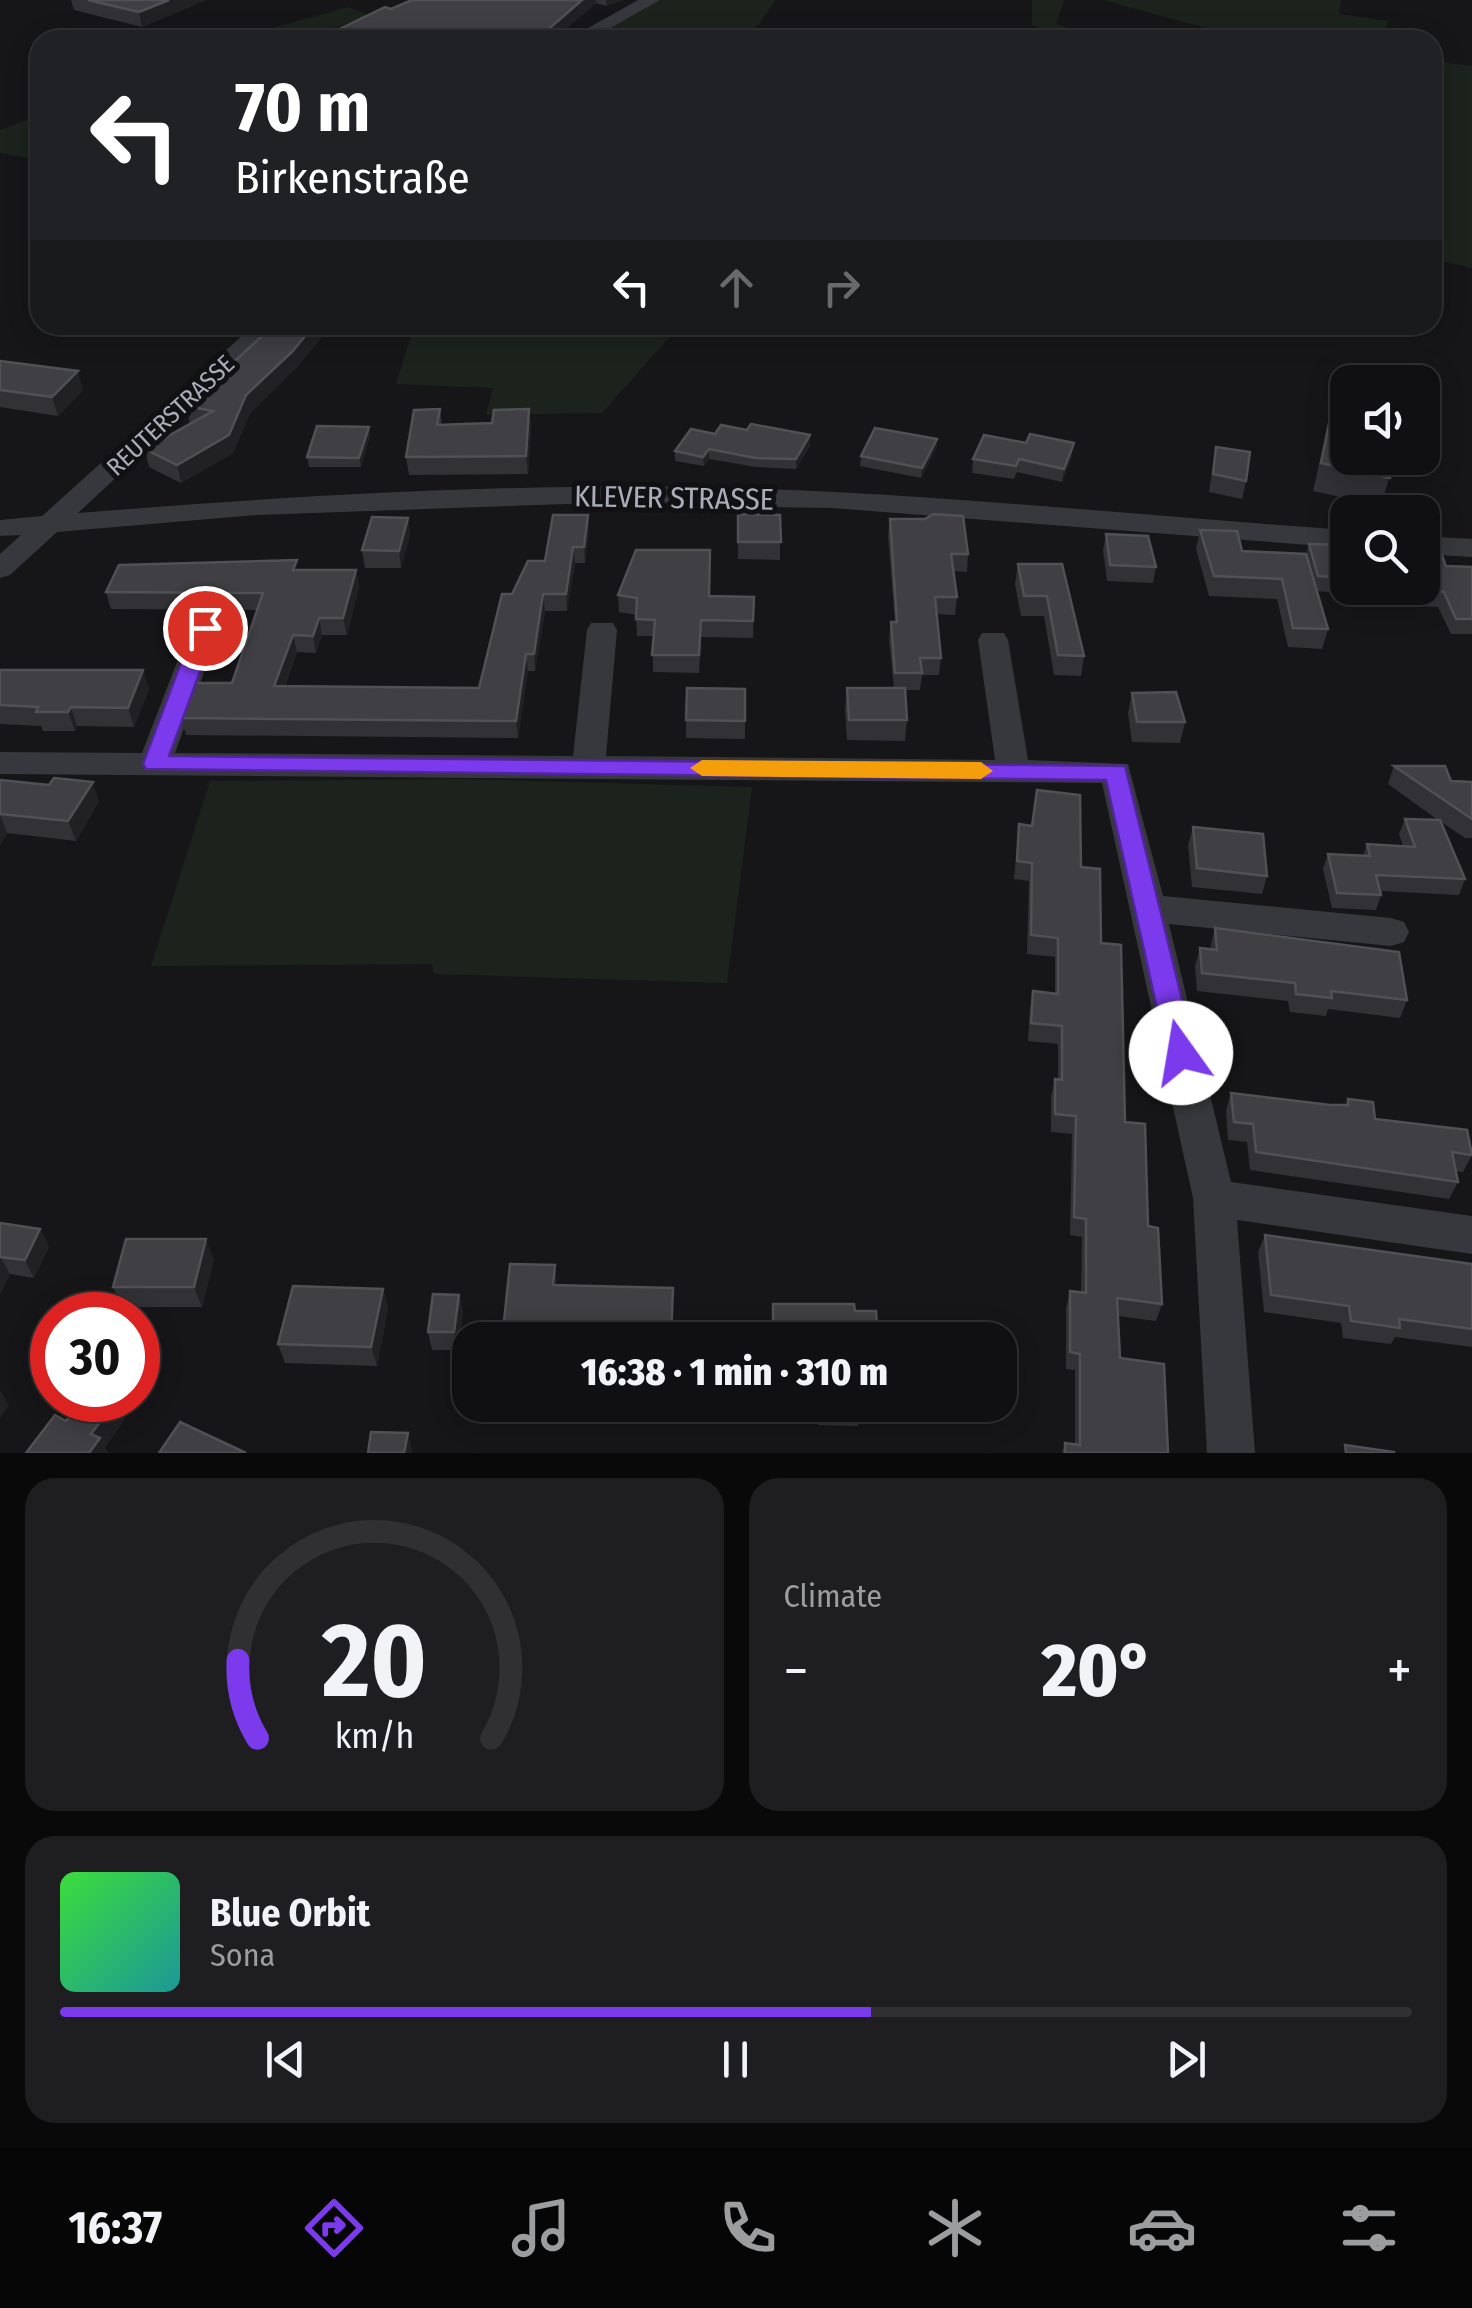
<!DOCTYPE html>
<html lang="en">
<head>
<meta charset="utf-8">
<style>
	body { margin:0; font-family:"Fira Sans Condensed",sans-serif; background:#1e1e20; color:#f1f3f6; height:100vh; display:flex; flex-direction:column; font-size:38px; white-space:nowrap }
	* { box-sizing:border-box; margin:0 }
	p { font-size:32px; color:#9c9d9f }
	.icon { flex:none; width:55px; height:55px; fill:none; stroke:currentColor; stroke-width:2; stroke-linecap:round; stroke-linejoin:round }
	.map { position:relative; height:1453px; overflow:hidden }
	.sheet { display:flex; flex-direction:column; gap:25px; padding:25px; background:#09090a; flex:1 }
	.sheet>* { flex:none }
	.guide { position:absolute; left:30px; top:30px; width:1412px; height:305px; border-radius:30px; box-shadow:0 5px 25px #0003,0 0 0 2px #303032; background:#202124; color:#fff; overflow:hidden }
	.controls { position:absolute; left:1330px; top:365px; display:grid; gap:20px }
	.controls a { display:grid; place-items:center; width:110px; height:110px; border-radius:20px; background:#101012; box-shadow:0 5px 25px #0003,0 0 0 2px #303032; font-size:50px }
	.speed { position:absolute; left:30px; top:1292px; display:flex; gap:20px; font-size:50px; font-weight:700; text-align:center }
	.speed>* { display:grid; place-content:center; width:130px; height:130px; border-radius:50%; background:#101012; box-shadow:0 5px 25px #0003,0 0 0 2px #303032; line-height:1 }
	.speed .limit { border:15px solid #d22; background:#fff; color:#111 }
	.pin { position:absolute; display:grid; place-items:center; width:85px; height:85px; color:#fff; margin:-42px; border:5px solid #fff; border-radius:50%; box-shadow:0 2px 10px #0007 }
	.me { position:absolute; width:110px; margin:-55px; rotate:347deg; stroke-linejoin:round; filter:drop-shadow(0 0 8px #0008) }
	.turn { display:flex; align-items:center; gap:35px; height:210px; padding:0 40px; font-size:45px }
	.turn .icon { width:130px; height:130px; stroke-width:2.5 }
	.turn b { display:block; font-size:70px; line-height:85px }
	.lanes { display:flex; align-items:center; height:95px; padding:0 40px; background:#0003; justify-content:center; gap:50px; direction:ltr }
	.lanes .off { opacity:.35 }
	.big { font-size:75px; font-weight:800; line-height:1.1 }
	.sheet .widget { flex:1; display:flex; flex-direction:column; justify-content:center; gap:15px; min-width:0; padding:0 35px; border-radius:30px; background:#1e1e20 }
	.sheet .dial { align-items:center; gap:0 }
	.dial svg { height:260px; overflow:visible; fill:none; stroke:#303032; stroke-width:7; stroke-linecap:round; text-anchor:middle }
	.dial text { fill:#f1f3f6; stroke:none }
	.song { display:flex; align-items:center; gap:30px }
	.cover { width:120px; height:120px; border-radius:15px; background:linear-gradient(135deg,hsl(120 70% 55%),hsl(180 70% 35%)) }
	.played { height:10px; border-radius:5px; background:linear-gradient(90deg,#7c3aed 60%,#303032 60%) }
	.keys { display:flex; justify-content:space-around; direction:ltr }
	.heat { display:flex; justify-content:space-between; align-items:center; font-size:55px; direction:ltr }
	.sheet .tiles { flex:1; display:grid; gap:25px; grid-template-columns:1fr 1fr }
	.widget:last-child { grid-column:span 2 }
	.trip { position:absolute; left:452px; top:1322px; width:565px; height:100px; border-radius:30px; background:#101012; box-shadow:0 5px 25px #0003,0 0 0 2px #303032; font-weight:800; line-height:100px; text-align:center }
	.menu { display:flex; height:160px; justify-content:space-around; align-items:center; background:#060607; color:#9c9d9f }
	.menu .icon { width:70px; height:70px }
	.menu .selected { color:#7c3aed }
	.menu b { font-size:45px; color:#f1f3f6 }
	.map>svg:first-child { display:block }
</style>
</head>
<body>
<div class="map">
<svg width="1472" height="1453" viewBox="0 0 1472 1453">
	<rect width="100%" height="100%" fill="#161618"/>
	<g fill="#1c231d">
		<path d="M651,0H776L759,24L736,40H598L580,36Z"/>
		<path d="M1032,0H1064L1056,24L1091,36L1123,40H1074L1032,25Z"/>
		<path d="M1103,0H1341L1339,14L1388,21L1383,40H1236L1220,32Z"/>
		<path d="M348,7L369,15L303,40H230Z"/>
		<path d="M1433,61L1472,66V268L1433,259V186L1444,172L1433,168Z"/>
		<path d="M40,115V160L0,153V130Z"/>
		<path d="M414,325H680L602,413L486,415L493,388L396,384Z"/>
		<path d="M462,779L752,787L727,983L434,974L432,964L151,966L210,781Z"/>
	</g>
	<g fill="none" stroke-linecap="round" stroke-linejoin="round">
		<g fill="#37383d" fill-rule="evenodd">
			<path d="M638,0H660L589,40H567Z"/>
			<path d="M254,325H280L78,513C328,493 583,478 834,492C1005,501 1176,518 1348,530V548L832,508L566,504L257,515L57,532L10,575L0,578V554L21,535L0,536V520L42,516Z"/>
			<path d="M1422,536L1472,539V557L1422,554Z"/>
			<path d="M205,618L216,621L220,628L175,753L573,756L587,630L591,623H613L617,630L606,756L995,760L978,640L982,633H1004L1008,640L1028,760L1128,764L1163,896L1391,918L1404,922L1409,932L1404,942L1391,946L1169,924L1231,1182L1472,1216V1254L1237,1220L1255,1453H1207L1193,1198L1102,783L0,774V752L142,753L190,628L194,621Z"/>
		</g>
	</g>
	<g fill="#323236">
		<path d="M71,0H206L142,27L74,10Z"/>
		<path d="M412,0H624L606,6L596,3L553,40H321V38Z"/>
		<path d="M274,325H332L296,368L250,413L233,453L181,483L149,467L145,449L190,424L186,406Z"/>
		<path d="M0,361L83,390L58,416L0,407Z"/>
		<path d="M1337,384L1348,458H1398L1394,471H1391L1381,506L1313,491Z"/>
		<path d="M440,409L442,425L492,423L529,409L531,427L528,474L409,475L406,457Z"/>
		<path d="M715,434L810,445L796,469L756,467L709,459L704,466L675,461V451Z"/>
		<path d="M370,436L361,467H309L307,457Z"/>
		<path d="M937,439L936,449L921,478L860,466L861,456Z"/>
		<path d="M1216,447L1246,481L1242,499L1209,492Z"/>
		<path d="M1072,456L1062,482L1017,472L1014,479L972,473L973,459Z"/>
		<path d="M738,514L780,515V560L738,559Z"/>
		<path d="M588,515L589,531L585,563H575L567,611H545L535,671H528L518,738L186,735L181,718L232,683L257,610L111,609L106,592L299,570H356L359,587L347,635H322L316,653L297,652L285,686L479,688L512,594Z"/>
		<path d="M408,518L410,535L401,568H365L362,550Z"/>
		<path d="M890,519L968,554L967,572L953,571L957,597L955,615L937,614L941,658L939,675H922L920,690H905L907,720L905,741L847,740L845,708L847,688H894L889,640L891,622H895L888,536Z"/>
		<path d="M1200,530L1242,551L1306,555L1309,544L1348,550V588H1422L1446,566L1472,567V634H1451L1438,607L1416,606L1414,598L1316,591L1328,629L1322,649L1288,647L1277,599L1209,596L1196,549Z"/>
		<path d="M1106,534L1156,567L1153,583L1107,581L1103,550Z"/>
		<path d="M1018,564H1062L1084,656L1081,676L1054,675L1044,616H1021L1015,584Z"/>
		<path d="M618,595L754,597L753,638L701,637L699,673L653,672V636H637L636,615L619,612Z"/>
		<path d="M0,670L149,689L134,727L77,726L75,731H43L41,726L0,724Z"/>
		<path d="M745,689V739L686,738V720Z"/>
		<path d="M1132,693L1185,722L1180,743L1132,742L1128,713Z"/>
		<path d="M1394,766L1451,781L1472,782V838H1465L1440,821L1465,879L1459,895L1380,891L1381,895L1376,910L1332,908L1323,869L1328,854L1363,856L1367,844L1403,846L1399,834L1405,819L1438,820L1388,784Z"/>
		<path d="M0,780L99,801L76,841L7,833L0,845Z"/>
		<path d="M1019,824L1081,867L1101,943L1125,1122L1148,1226L1162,1304L1156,1321L1118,1316L1120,1358L1168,1453H1062L1065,1443L1075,1444V1370L1066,1369V1309L1070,1291L1081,1293L1082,1237L1070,1235L1072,1134L1051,1132V1097L1055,1079H1058V1044L1028,1041L1030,1010L1033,991L1055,994V957L1027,954L1029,881L1014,879Z"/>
		<path d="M1193,827L1267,876L1262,894L1192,887L1188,845Z"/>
		<path d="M1215,928L1407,1000L1400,1018L1328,1009L1326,1016L1290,1012L1288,1001L1197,991L1195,966L1200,948L1210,949Z"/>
		<path d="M1231,1093L1330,1105H1346L1348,1099L1375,1119L1472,1155L1463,1172L1456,1171L1458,1182L1449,1199L1250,1170L1247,1142L1228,1140L1226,1111Z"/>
		<path d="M0,1223L40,1229L49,1247L34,1278L10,1274L0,1295Z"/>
		<path d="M1265,1235L1472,1264V1347L1395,1337L1391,1344L1343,1338L1341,1323L1264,1312L1258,1252Z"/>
		<path d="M214,1259L202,1307H122L113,1287Z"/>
		<path d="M383,1289L388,1309L377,1366L285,1363L278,1344Z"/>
		<path d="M459,1295L463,1313L458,1350H432L428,1332Z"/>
		<rect x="630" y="1405" width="40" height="3"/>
		<path d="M817,1405H860L858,1426L818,1425Z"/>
	</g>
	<g fill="#212124">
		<path d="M169,0H206L142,27L139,12Z"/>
		<path d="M582,0H596V3L553,40H536Z"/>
		<path d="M606,0H624L606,6Z"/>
		<path d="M314,325H332L296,368L250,413L233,453L181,483L177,465Z"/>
		<path d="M78,371L83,390L58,416L52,397Z"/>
		<path d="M529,409L531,427L528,474L526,456Z"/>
		<path d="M369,427L370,436L361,467L359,458Z"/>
		<path d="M810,435V445L796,469V459Z"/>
		<path d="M937,439L936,449L921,478L922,468Z"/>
		<path d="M1074,443L1072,456L1062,482L1064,469Z"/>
		<path d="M709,449V459L704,466L703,457Z"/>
		<path d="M588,515L589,531L585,563L584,547Z"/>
		<path d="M408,518L410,535L401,568L399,551Z"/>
		<path d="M573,547L575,563L567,611L566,594Z"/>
		<path d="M356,570L359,587L347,635L343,618Z"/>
		<path d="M543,594L545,611L535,671L534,654Z"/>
		<path d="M319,618L322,635L316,653L313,636Z"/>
		<path d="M293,635L297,652L278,703L274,686Z"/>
		<path d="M526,654L528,671L518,738L516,721Z"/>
		<path d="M143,670L149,689L134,727L128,708Z"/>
		<path d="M71,707L77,726L75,731L68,712Z"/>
		<path d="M93,782L99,801L76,841L68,821Z"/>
		<path d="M0,815L7,833L0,845Z"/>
		<path d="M40,1229L49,1247L34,1278L25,1260Z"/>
		<path d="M206,1239L214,1259L202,1307L194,1287Z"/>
		<path d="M0,1256L10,1274L0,1295Z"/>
		<path d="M555,1265L557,1283L555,1304L553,1285Z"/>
		<path d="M383,1289L388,1309L377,1366L371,1347Z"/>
		<path d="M459,1295L463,1313L458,1350L454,1332Z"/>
		<path d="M0,1390L9,1406L0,1418Z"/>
		<path d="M115,1402L125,1420L105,1447L108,1453H89L91,1434Z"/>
		<path d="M408,1433L412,1450V1453H404Z"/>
	</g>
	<g fill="#3f3f44" stroke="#4f5156" stroke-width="2.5">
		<path d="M88,0H169L139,12Z"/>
		<path d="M412,0H582L536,40H338L321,38L385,7L391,9Z"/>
		<path d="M274,325H314L293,351L246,395L229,435L177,465L145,449L213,411L186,406Z"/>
		<path d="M0,361L78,371L52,397L0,390Z"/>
		<path d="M1337,384L1348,386V458H1393L1390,478L1321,463Z"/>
		<path d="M440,409L437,425L492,423L494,410L529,409L526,456L406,457L414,410Z"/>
		<path d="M751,424L810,435L796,459L756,458L709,449L703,457L675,451L691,429L715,434L721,425L747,430Z"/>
		<path d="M317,426L369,427L359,458L307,457Z"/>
		<path d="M875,428L937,439L922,468L861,456Z"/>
		<path d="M1030,434L1074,443L1064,469L1019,459L1016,466L973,459L984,435L1026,443Z"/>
		<path d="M1216,447L1250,452L1246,481L1213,474Z"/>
		<path d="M738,514L780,515L781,542H738Z"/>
		<path d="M933,514L963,516L968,554H951L957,597H935L941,658H920L922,673H895L891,622H897L890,519H925Z"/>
		<path d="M553,515H588L584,547H573L566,594H543L534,654H526L516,721L181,718L193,683H232L263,593L106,592L119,565L297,560L293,570H356L343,618H319L313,636L293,635L274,686L479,688L502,594H512L528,561H545Z"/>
		<path d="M372,517L408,518L399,551L362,550Z"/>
		<path d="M1200,530L1237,531L1242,551L1306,554L1328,629L1293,628L1282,579L1214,576Z"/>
		<path d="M1106,534L1148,536L1156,567L1110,565Z"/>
		<path d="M1309,544L1345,545L1346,549L1348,550V578L1318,576Z"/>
		<path d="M636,550H710L709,596L754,597L753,621L701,620L699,655H652L655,620L636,619L637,598L618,595Z"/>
		<path d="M1422,552L1441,553L1446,566L1472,567V619H1456L1444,592L1421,591Z"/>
		<path d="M1018,564H1062L1084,656L1058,655L1047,596H1024Z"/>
		<path d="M0,670H143L128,708L71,707L68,712H36L38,707L0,705Z"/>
		<path d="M687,688L745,689V721L686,720Z"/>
		<path d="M847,688H905L907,720H849Z"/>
		<path d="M1176,692L1185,722H1137L1132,693Z"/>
		<path d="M1394,766H1445L1451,781L1472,782V819Z"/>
		<path d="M54,778L93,782L68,821L0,814V780L49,785Z"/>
		<path d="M1037,790L1080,795L1081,867L1100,869L1101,943L1121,945L1125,1122L1145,1124L1148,1226L1158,1228L1162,1304L1117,1298L1120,1358L1164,1364L1168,1453H1065V1443L1080,1445V1354L1070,1352V1291L1086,1293V1219L1074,1217L1076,1116L1055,1114V1079L1062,1080V1026L1031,1023L1033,991L1058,994V938L1031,935L1032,863L1017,861L1019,824L1032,826Z"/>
		<path d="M1405,819L1440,820L1465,879L1376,875L1381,895L1337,893L1328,854L1370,856L1367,844L1415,847Z"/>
		<path d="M1193,827L1263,834L1267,876L1197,868Z"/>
		<path d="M1215,928L1399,952L1407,1000L1331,991L1332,998L1296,994L1295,983L1202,973L1200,948L1217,950Z"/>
		<path d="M1231,1093L1330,1105H1348V1099L1373,1102L1375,1119L1467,1130L1472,1155L1452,1152L1458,1182L1256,1152L1253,1124L1234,1122Z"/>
		<path d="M0,1223L40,1229L25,1260L0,1257Z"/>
		<path d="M1265,1235L1472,1264V1329L1399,1319L1400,1328L1351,1321L1349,1306L1271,1295Z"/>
		<path d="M126,1239H206L194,1287H113Z"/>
		<path d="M510,1264L555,1265L553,1285L673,1288L671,1340H502Z"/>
		<path d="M293,1286L383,1289L371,1347L278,1344Z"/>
		<path d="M433,1294L459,1295L454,1332H428Z"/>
		<path d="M773,1304H854L855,1311H876L878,1340H773Z"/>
		<path d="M82,1400H112L115,1402L91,1434L100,1438L89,1453H26L55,1415L66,1421Z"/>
		<rect x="819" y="1405" width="41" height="3"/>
		<path d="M180,1422L246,1453H159Z"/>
		<path d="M371,1432L408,1433L404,1453H368Z"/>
		<path d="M1345,1445L1394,1452V1453H1346Z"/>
	</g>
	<path fill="#7c3aed" stroke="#51269a" stroke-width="2.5" d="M205,621L216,628L169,756L1125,766L1195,1053L1190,1061L1181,1064L1171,1061L1167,1053L1106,780L146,769L143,764L194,628Z"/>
	<path fill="#f59e0b" d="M702,760L981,762L993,771L981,779L702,776L690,768Z"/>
	<g text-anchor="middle" stroke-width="10" stroke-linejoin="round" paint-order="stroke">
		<g font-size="25" fill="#a8adb8" stroke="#111113">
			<text transform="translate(170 415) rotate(-43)" y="9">REUTERSTRASSE</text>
		</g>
		<g font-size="30" fill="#a8adb8" stroke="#111113">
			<text transform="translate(674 498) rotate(1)" y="10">KLEVER STRASSE</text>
		</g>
	</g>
</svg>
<div class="controls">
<a><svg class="icon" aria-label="sound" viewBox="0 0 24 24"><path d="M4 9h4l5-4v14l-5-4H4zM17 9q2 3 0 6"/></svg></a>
<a><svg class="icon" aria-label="search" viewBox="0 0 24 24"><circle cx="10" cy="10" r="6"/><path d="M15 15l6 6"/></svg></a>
</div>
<div class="speed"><div class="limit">30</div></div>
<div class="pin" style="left:205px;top:628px;background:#d93025"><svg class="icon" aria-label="arrive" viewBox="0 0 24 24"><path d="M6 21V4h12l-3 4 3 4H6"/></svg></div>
<svg class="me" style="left:1181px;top:1053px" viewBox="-20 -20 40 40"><circle r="19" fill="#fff"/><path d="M0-13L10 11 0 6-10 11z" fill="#7c3aed"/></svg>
<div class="trip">16:38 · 1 min · 310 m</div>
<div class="guide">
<div class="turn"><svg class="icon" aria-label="left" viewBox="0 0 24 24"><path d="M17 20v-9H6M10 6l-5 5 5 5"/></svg><div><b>70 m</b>Birkenstraße</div></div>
<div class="lanes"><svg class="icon" aria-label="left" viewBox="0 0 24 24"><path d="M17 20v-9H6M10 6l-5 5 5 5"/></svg><svg class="icon off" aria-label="ahead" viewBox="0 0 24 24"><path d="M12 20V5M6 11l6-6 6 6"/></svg><svg class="icon off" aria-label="right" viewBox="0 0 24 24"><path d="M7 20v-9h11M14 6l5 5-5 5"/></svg></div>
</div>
</div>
<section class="sheet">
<div class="tiles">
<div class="widget dial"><svg viewBox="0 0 100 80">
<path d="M14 69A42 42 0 1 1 86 69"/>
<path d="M14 69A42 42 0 0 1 8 45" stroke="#7c3aed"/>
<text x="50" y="56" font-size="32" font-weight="700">20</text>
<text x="50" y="72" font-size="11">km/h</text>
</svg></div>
<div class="widget"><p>Climate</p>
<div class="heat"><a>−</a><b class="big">20°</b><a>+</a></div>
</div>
<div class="widget">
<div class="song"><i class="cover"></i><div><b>Blue Orbit</b><p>Sona</p></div></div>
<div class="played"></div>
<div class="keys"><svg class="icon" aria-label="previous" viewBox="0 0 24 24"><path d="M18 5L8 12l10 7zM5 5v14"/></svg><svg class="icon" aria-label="pause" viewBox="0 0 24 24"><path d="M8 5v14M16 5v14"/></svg><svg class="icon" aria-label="next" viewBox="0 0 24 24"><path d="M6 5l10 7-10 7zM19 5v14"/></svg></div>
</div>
</div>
</section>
<nav class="menu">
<b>16:37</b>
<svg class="icon selected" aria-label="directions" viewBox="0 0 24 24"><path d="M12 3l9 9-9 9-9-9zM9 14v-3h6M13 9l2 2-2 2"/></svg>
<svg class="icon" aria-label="music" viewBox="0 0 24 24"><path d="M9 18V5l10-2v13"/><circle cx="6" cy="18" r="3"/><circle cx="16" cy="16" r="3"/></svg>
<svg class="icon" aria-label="phone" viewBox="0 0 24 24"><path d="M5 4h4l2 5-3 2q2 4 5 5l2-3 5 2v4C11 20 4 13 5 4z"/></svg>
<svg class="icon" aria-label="climate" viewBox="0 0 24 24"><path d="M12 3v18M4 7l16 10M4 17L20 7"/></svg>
<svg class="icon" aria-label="car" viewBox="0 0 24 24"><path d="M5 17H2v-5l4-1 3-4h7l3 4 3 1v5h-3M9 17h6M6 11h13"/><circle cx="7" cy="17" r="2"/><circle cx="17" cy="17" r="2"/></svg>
<svg class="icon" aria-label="filters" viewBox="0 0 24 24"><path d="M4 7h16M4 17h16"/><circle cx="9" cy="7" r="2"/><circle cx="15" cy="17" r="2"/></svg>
</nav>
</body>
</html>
